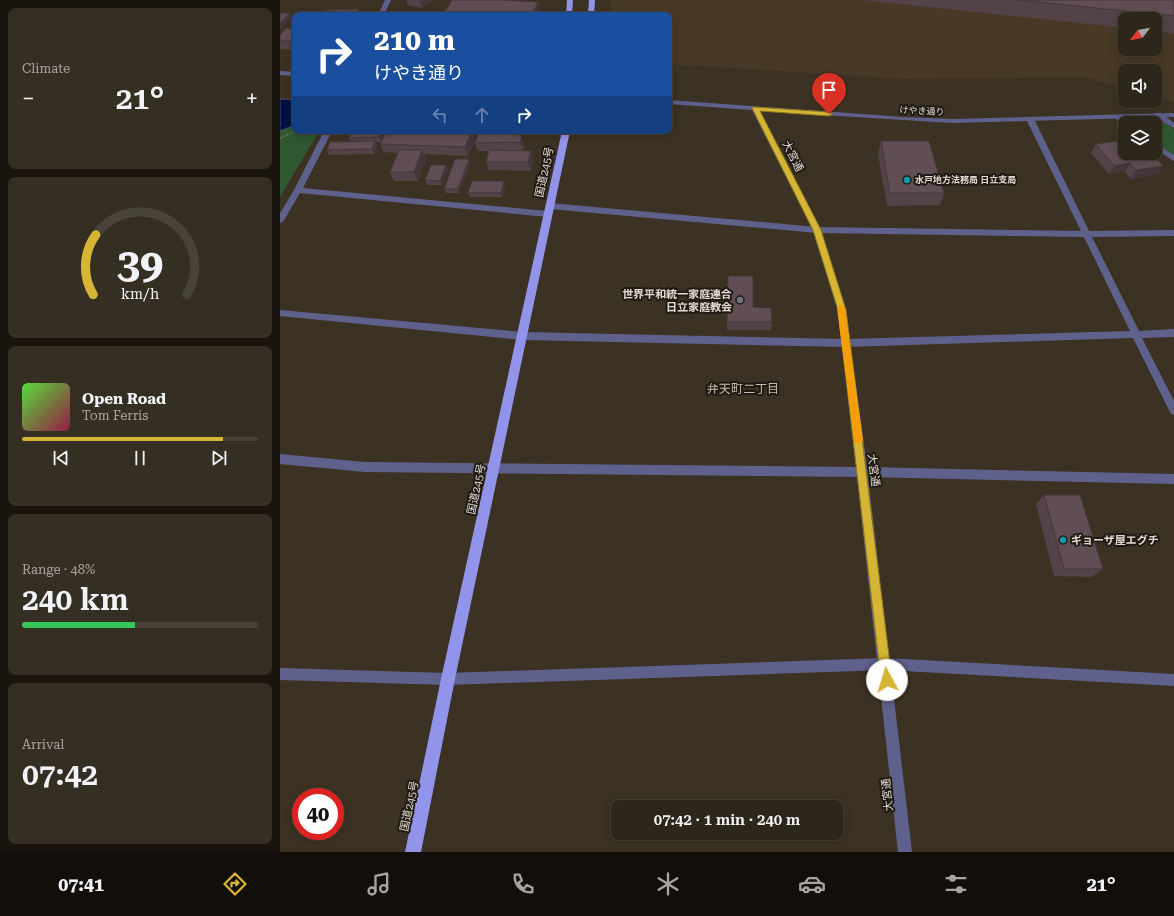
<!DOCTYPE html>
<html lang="en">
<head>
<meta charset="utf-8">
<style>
	body { margin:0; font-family:"Roboto Serif","Noto Sans JP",serif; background:#352e23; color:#f1f3f6; height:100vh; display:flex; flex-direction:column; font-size:15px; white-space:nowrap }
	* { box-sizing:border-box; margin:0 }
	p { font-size:13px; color:#a7a5a2 }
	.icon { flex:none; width:22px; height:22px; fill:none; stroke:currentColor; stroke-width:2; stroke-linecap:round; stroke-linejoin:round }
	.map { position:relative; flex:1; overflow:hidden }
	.details { display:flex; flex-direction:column; gap:8px; padding:8px; background:#19150e; width:280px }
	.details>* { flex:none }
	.banner { position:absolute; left:12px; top:12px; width:380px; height:122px; border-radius:8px; box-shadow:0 2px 10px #0003,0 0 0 1px #484339; background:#1a4fa0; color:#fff; overflow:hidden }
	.needle { width:26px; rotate:239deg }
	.tools { position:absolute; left:838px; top:12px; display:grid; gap:8px }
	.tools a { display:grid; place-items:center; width:44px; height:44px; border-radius:8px; background:#2d261a; box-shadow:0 2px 10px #0003,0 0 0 1px #484339; font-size:20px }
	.speed { position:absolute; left:12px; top:788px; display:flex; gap:8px; font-size:20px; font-weight:700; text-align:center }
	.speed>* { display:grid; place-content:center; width:52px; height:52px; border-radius:50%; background:#2d261a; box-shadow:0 2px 10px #0003,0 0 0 1px #484339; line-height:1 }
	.speed .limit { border:6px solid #d22; background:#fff; color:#111 }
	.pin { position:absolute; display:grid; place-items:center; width:34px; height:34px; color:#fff; margin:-41px -17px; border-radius:50% 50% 50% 0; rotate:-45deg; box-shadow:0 0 4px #0007 }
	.pin .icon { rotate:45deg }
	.me { position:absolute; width:44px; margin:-22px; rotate:354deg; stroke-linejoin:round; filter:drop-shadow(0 0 3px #0008) }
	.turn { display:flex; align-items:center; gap:14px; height:84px; padding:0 16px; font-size:18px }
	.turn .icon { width:52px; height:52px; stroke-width:2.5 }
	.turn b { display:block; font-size:28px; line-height:34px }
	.lanes { display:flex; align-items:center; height:38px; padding:0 16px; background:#0003; justify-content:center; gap:20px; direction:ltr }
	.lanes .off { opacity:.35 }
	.big { font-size:30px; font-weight:600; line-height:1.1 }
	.details .tile { flex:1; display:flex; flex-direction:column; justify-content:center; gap:6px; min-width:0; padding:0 14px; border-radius:8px; background:#352e23 }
	.details .dial { align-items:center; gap:0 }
	.dial svg { height:104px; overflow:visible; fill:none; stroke:#484339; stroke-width:7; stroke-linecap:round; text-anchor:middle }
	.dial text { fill:#f1f3f6; stroke:none }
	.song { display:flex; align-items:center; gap:12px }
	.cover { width:48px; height:48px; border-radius:6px; background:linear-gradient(135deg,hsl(110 70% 55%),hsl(340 70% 35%)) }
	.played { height:4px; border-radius:2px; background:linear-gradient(90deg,#d6b534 85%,#484339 85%) }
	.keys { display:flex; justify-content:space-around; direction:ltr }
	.heat { display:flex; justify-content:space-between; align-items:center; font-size:22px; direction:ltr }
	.charge { height:6px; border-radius:3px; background:linear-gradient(90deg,#34c759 48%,#484339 0) }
	.trip { position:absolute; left:331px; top:800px; width:232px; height:40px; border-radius:8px; background:#2d261a; box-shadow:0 2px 10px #0003,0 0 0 1px #484339; font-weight:600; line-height:40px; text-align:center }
	.menu { display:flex; height:64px; justify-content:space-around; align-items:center; background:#120f0a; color:#a7a5a2 }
	.menu .icon { width:28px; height:28px }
	.menu .active { color:#d6b534 }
	.menu b { font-size:18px; color:#f1f3f6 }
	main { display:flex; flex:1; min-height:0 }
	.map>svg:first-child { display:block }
</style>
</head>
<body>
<main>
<section class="details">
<div class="tile"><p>Climate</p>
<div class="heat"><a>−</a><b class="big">21°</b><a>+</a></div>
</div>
<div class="tile dial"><svg viewBox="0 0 100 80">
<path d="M14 69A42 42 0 1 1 86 69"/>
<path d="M14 69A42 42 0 0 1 16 23" stroke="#d6b534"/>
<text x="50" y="56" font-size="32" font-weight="700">39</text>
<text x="50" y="72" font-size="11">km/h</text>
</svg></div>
<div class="tile">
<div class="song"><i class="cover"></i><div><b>Open Road</b><p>Tom Ferris</p></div></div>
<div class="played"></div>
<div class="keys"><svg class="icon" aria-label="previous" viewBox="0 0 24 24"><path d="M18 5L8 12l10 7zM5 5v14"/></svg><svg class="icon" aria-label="pause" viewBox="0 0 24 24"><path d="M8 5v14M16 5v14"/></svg><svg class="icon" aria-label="next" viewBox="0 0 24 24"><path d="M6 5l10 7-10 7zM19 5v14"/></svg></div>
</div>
<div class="tile"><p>Range · 48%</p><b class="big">240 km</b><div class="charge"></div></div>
<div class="tile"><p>Arrival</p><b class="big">07:42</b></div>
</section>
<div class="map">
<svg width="894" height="852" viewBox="0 0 894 852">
	<rect width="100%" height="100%" fill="#3c3223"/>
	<path fill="#473925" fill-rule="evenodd" d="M331,0H894V102L875,97V71H845V88L805,77L622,79L389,64V15H331ZM845,19H875V49H845Z"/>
	<g fill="#305830">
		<path d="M878,117L894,129V156L875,142V123H851L845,119Z"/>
		<path d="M15,125V131H39L0,197V131Z"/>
	</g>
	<path fill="#011242" stroke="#444f6e" d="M0,99L15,100V125L0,131Z"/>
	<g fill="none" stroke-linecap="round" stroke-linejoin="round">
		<path stroke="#776e61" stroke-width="1.5" stroke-dasharray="2 1.5" stroke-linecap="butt" d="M0,138L16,131"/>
		<g fill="#5f618d" fill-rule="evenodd">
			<path d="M875,113H881L894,123V128L875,117Z"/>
			<path d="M836,115H842L851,123H845L844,125L836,119Z"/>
			<path d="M747,117H753L754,119L809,231L894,230V236L812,237L859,331L894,329V337L862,338L894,401V415L891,414L853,338L566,347L243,340L0,316V310L243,332L566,339L850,331L804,237L537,233L270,209L266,206L270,203L537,227L801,231L746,119Z"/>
			<path d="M44,131H52L23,188L268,211L272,214L268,217L20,193L3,222L0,223V213L14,190Z"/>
			<path d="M875,143L894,155V161L875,149Z"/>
			<path d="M605,658L894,674V686L605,670L168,685L0,680V668L168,673Z"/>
		</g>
		<g fill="#5f618d" fill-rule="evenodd">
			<path d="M105,0H111L104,15H98Z"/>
			<path d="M0,71L15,72V76L0,75Z"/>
			<path d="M389,100L623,117L672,119L894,113V117L672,123L479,111L541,230L566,310L587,467L894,474V484L588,477L632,852H618L577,477L85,472L0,464V454L85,462L576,467L558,310L533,230L472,110L389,104Z"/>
		</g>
		<g fill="#9294ec" fill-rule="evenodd">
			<path d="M287,0H293L292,15H286Z"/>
			<path d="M309,0H315L314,15H308Z"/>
			<path d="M282,131H290L175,679L141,852H125L161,679Z"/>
		</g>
	</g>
	<g fill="#534349">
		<path d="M126,0H151L142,8L128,5Z"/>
		<path d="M583,0H894V34L875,31V19H845V28Z"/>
		<path d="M15,29V50L0,49V35Z"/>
		<path d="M234,131L244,145L243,151L254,160L251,171L209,170L206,162L209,151H198L195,143Z"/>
		<path d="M105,133L103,137L195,139L188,156L144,154L146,159L138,181H114L110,172L118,153L104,152L100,144L101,142H96L97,145L94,154L49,155L47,150L71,141L69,138Z"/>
		<path d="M601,141L664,193L660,205L607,206L598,154Z"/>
		<path d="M816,144L883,166L878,174L851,179L845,172L829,174L811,153Z"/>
		<path d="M189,159L190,164L179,193H166L164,189Z"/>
		<path d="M168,169L162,185H147L145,180Z"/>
		<path d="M226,185L222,197H190L188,193Z"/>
		<path d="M448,276L473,307L492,322L491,330H447Z"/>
		<path d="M764,495L823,569L812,577L774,576L756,504Z"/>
	</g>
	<g fill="#44373c">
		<path d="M139,0H151L142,8Z"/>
		<path d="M258,2L260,15H252Z"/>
		<path d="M79,9L82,15H76Z"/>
		<path d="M10,13L12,17L0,30V23Z"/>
		<path d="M102,131H104L105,133L102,142L99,137Z"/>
		<path d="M192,131L195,139L188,156L185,147Z"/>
		<path d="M242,137L244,145L243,151L240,142Z"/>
		<path d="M95,141L97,145L94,154L92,149Z"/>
		<path d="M142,150L146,159L138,181L134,172Z"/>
		<path d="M251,151L254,160L251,171L248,162Z"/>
		<path d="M189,159L190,164L179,193L178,189Z"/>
		<path d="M850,163L845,172L829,174L834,166Z"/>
		<path d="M166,165L168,169L162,185L160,181Z"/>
		<path d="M883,166L878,174L851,179L856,170Z"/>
		<path d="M224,181L226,185L222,197L221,193Z"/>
	</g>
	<g fill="#614e55" stroke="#44373c">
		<path d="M172,0H221L258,2L252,15H163Z"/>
		<path d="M738,0H894V16Z"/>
		<path d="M79,9L76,15H44L46,10Z"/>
		<path d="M0,13H10L0,23Z"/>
		<path d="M6,28L15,29V41H0V35Z"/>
		<path d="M72,131H102L99,137L69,138Z"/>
		<path d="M107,131H192L185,147L100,144Z"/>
		<path d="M199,131H234L242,137L240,142L195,143Z"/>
		<path d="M845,140V153H872L883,166L856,170L850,163L834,166L816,144Z"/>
		<path d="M95,141L92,149L47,150L50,142Z"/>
		<path d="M601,141H649L664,193H610Z"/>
		<path d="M119,150H142L134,172H110Z"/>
		<path d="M209,150L251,151L248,162H206Z"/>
		<path d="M175,159H189L178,189H164Z"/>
		<path d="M151,165H166L160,181L145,180Z"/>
		<path d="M192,181H224L221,193H188Z"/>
		<path d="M448,276H473V307L491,308L492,322H447Z"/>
		<path d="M764,495H800L823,569H784Z"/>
	</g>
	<path fill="#d6b534" stroke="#8b7622" d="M473,107L549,112L553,114L549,116L480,111L541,230L566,310L612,680L611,684L607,685L603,684L601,680L558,310L533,230L472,108Z"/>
	<path fill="#f59e0b" d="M561,305L565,308L583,440L582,443H575L574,440L557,308Z"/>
	<g fill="#0f9aa8" stroke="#1f1b14" stroke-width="1.5">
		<circle cx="627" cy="180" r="4"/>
		<circle cx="783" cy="540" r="4"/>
	</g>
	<circle fill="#6b7280" stroke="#1f1b14" stroke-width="1.5" cx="460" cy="300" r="4"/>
	<g text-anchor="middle" stroke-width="4" stroke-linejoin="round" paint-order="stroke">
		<g font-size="9" fill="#e2dcd3" stroke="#1f1b14">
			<text transform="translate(642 111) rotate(3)" y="3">けやき通り</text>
		</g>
		<g font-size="9" font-weight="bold" fill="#e2dcd3" stroke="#1f1b14" text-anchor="start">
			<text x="635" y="183">水戸地方法務局 日立支局</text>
		</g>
		<g font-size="11" fill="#e2dcd3" stroke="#1f1b14">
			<text transform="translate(513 156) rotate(63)" y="4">大宮通</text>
			<text transform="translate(264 172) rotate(-78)" y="4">国道245号</text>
			<text transform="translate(594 470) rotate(83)" y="4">大宮通</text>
			<text transform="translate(196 489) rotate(-78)" y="4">国道245号</text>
			<text transform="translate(607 795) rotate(-96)" y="4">大宮通</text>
			<text transform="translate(129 806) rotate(-78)" y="4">国道245号</text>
		</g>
		<g font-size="11" font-weight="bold" fill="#e2dcd3" stroke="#1f1b14" text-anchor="end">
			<text x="452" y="298">世界平和統一家庭連合<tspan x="452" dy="13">日立家庭教会</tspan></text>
			<text x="791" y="544" text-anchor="start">ギョーザ屋エグチ</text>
		</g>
		<g font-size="12" fill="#c9bcaa" stroke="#1f1b14">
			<text x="463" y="393">弁天町二丁目</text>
		</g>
	</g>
</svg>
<div class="tools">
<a><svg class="needle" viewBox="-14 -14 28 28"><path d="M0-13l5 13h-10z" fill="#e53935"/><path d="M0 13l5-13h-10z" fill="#a7a5a2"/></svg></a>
<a><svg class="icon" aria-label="sound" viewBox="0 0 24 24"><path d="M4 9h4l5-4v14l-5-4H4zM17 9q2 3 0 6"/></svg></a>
<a><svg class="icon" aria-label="layers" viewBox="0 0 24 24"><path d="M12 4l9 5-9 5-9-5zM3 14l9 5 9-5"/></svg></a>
</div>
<div class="speed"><div class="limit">40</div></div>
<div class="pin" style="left:549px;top:114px;background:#d93025"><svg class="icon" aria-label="arrive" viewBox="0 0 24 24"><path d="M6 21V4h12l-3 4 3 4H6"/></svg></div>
<svg class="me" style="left:607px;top:680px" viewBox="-20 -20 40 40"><circle r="19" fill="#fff"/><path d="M0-13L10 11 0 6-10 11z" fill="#d6b534"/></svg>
<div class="trip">07:42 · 1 min · 240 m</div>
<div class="banner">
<div class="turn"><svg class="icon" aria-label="right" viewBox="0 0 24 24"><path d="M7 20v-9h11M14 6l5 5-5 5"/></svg><div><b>210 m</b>けやき通り</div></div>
<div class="lanes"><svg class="icon off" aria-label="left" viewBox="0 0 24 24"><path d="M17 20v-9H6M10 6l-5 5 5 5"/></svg><svg class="icon off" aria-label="ahead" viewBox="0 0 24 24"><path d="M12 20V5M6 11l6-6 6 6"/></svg><svg class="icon" aria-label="right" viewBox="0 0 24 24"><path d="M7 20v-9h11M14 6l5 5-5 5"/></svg></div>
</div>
</div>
</main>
<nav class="menu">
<b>07:41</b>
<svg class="icon active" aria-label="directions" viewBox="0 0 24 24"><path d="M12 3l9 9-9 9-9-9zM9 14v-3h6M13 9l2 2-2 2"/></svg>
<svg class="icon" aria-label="music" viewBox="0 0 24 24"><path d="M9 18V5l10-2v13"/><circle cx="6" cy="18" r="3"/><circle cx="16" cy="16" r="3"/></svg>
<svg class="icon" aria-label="phone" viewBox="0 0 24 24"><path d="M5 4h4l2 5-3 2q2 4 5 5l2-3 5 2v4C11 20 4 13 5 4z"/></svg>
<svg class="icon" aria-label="climate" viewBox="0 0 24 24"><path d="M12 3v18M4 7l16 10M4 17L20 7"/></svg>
<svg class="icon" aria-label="car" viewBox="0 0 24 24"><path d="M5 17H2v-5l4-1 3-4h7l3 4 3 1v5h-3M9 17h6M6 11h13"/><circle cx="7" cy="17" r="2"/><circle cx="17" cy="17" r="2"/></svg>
<svg class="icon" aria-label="filters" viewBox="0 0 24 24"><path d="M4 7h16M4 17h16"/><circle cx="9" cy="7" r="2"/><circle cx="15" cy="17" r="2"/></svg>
<b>21°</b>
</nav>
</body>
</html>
